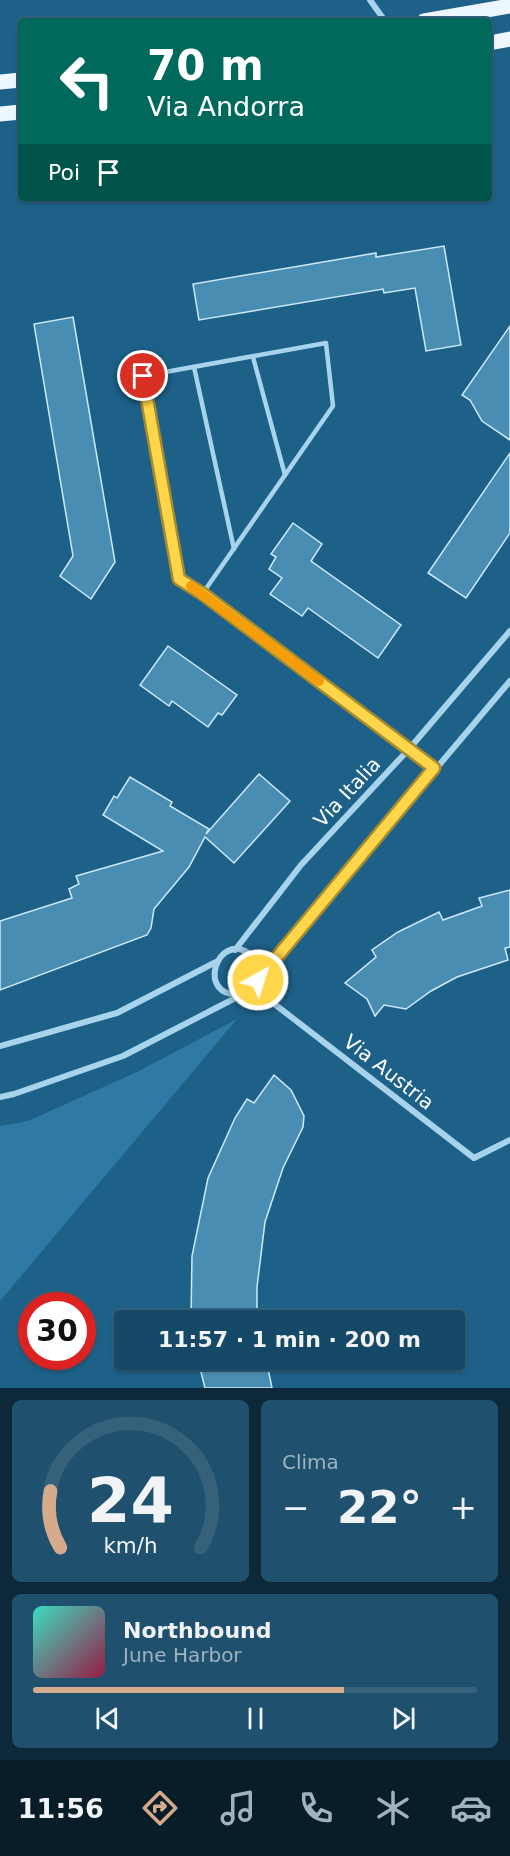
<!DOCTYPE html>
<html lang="it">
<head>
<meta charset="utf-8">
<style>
	body { margin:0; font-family:"DejaVu Sans",sans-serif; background:#1f506d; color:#f1f3f6; height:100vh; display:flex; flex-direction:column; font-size:22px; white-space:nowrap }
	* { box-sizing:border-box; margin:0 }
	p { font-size:20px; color:#9eb2c0 }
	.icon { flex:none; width:33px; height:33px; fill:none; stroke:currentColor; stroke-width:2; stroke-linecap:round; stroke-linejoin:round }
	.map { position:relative; height:1388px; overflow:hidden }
	.drawer { display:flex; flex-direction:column; gap:12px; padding:12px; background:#0c2839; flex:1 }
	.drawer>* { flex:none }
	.guide { position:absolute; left:18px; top:18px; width:474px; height:183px; border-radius:6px; box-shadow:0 2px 4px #0004,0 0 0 2px #35617b; background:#00695c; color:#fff; overflow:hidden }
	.speed { position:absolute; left:18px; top:1292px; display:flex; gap:12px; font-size:30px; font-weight:700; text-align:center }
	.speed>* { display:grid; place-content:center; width:78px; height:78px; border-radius:50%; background:#164967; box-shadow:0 2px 4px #0004,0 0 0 2px #35617b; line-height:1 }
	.speed .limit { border:9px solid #d22; background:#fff; color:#111 }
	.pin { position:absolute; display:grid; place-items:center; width:51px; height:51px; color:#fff; margin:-26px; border:3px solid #fff; border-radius:50%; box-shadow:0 2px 6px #0007 }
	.me { position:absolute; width:66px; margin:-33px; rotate:39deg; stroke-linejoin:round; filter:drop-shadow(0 0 4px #0008) }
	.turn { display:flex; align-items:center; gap:21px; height:126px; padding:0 30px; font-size:27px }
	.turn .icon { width:78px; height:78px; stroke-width:2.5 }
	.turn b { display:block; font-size:42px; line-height:51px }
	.then { display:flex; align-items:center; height:57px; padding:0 30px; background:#0003; gap:12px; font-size:22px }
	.big { font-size:45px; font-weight:700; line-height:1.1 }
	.drawer .widget { flex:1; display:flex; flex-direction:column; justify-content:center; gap:9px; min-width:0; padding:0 21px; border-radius:9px; background:#1f506d }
	.drawer .dial { align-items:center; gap:0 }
	.dial svg { height:156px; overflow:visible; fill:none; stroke:#35617b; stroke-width:7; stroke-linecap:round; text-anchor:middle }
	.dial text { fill:#f1f3f6; stroke:none }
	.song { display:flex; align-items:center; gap:18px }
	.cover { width:72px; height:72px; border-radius:9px; background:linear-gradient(135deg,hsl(170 70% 55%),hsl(340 70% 35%)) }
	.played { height:6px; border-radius:3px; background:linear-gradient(90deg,#d6ab8b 70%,#35617b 70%) }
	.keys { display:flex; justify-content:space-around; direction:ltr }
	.heat { display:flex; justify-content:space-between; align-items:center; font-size:33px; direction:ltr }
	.drawer .tiles { flex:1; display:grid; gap:12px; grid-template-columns:1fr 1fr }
	.widget:last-child { grid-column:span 2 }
	.trip { position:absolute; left:114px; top:1310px; width:351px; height:60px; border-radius:6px; background:#164967; box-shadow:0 2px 4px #0004,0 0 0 2px #35617b; font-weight:700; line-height:60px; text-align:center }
	.dock { display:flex; height:96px; justify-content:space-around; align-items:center; background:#091d29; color:#9eb2c0 }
	.dock .icon { width:42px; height:42px }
	.dock .active { color:#d6ab8b }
	.dock b { font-size:27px; color:#f1f3f6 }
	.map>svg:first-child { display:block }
</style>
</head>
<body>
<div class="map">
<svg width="510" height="1388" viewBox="0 0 510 1388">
	<rect width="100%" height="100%" fill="#1d6189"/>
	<path fill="#2e7aa5" d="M237,1019L0,1301V1126L28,1121L137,1072Z"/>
	<g fill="#4a8db3" stroke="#cde9f8" stroke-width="1.5">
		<path d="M444,246L461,345L426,351L415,288L384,293L383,289L199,320L193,284L376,253V257Z"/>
		<path d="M73,317L115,562L91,599L60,576L73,556L34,324Z"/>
		<path d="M510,326V440L482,421L470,400L462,395Z"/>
		<path d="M510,453V533L466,598L428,573Z"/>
		<path d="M293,523L322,544L311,561L401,625L378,658L308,608L302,616L270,594L282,578L269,569L276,557L271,554Z"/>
		<path d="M168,646L237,695L222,715L218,713L208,727L172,701L169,706L140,685Z"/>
		<path d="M259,774L290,801L234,863L205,837L189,867L154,909L151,928L147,935L0,990V921L72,898L69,889L79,884L76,876L163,851L103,815L114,796L117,798L130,777L172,802L170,806L209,829L206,834Z"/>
		<path d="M510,890V947L505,948L508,960L457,977L431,991L406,1009L384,1005L375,1016L367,999L345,983L376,957L372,950L398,932L439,912L443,920L482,906L479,898Z"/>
		<path d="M274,1075L291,1090L304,1116L303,1127L283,1168L265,1222L257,1287V1320H191L192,1256L208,1178L235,1118L247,1099L254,1103Z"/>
		<path d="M266,1359L272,1388H205L198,1360Z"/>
	</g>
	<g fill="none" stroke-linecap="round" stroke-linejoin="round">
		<g stroke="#a8d3ec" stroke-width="4.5">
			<path d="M253,357L285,475"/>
			<path d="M194,367L234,549"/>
			<path d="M143,376L326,343L333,406L203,593"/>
		</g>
		<g stroke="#a8d3ec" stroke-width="6">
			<path d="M370,0L385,21"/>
			<path d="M143,376L179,579L203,593L434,768"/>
			<path d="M235,950L301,865L409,749L510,631"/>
			<path d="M259,972L272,963L510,681"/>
			<path d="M254,986L264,996L474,1158L510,1140"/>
			<path d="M0,1046L117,1013L216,962"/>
			<path d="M0,1097L14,1094L123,1056L249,991C260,981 264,964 250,954C216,930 195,1000 242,994"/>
		</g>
		<g stroke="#edf7ff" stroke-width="15">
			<path d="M424,21L510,6"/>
			<path d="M489,43L510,39"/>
			<path d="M0,82L21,80"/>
			<path d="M0,114L21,112"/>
		</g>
	</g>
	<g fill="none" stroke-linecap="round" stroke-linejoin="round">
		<g stroke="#a68a30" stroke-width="15">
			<path id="route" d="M143,376L179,579L203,594L434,768L272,963L259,972L258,980"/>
		</g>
		<use href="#route" stroke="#ffd54a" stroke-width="10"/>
		<path stroke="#f59e0b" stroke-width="10" d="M191,586L319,681"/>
	</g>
	<g text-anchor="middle" stroke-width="6" stroke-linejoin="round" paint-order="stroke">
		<g font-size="20" fill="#fff" stroke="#1d6189">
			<text transform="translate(347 792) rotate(-47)" y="7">Via Italia</text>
			<text transform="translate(389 1072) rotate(38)" y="7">Via Austria</text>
		</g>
	</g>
</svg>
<div class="speed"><div class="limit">30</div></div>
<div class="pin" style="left:143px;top:376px;background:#d93025"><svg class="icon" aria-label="arrive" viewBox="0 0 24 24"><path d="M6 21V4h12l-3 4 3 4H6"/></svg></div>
<svg class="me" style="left:258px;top:980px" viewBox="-20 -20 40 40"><circle r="17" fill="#ffd54a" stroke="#fff" stroke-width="3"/><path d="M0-11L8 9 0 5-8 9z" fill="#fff"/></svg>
<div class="trip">11:57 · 1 min · 200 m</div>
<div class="guide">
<div class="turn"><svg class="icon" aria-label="left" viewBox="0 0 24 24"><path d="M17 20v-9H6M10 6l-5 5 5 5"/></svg><div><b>70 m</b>Via Andorra</div></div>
<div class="then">Poi<svg class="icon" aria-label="arrive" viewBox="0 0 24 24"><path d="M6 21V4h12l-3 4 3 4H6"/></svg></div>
</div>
</div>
<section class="drawer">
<div class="tiles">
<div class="widget dial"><svg viewBox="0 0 100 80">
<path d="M14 69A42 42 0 1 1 86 69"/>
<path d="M14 69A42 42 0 0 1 9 40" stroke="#d6ab8b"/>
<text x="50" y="56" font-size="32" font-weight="700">24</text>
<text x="50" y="72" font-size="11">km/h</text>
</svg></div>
<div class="widget"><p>Clima</p>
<div class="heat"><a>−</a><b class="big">22°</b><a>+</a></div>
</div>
<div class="widget">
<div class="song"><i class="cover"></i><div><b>Northbound</b><p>June Harbor</p></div></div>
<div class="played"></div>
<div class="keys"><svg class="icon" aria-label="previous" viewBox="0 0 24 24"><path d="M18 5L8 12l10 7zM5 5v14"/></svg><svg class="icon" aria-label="pause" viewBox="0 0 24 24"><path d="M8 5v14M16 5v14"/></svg><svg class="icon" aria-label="next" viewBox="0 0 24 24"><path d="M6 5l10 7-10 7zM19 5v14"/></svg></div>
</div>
</div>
</section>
<nav class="dock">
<b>11:56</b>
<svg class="icon active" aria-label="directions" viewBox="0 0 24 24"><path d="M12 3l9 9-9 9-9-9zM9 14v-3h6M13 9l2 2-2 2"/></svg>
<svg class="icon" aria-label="music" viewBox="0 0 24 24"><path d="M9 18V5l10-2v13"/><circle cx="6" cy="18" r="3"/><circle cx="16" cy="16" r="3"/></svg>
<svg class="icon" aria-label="phone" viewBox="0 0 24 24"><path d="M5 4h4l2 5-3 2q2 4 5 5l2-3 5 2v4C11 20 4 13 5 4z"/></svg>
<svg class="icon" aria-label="climate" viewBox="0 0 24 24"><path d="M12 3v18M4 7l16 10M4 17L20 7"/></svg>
<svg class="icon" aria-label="car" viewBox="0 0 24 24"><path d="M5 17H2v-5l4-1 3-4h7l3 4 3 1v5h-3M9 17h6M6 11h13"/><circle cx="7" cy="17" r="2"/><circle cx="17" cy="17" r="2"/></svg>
</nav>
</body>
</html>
